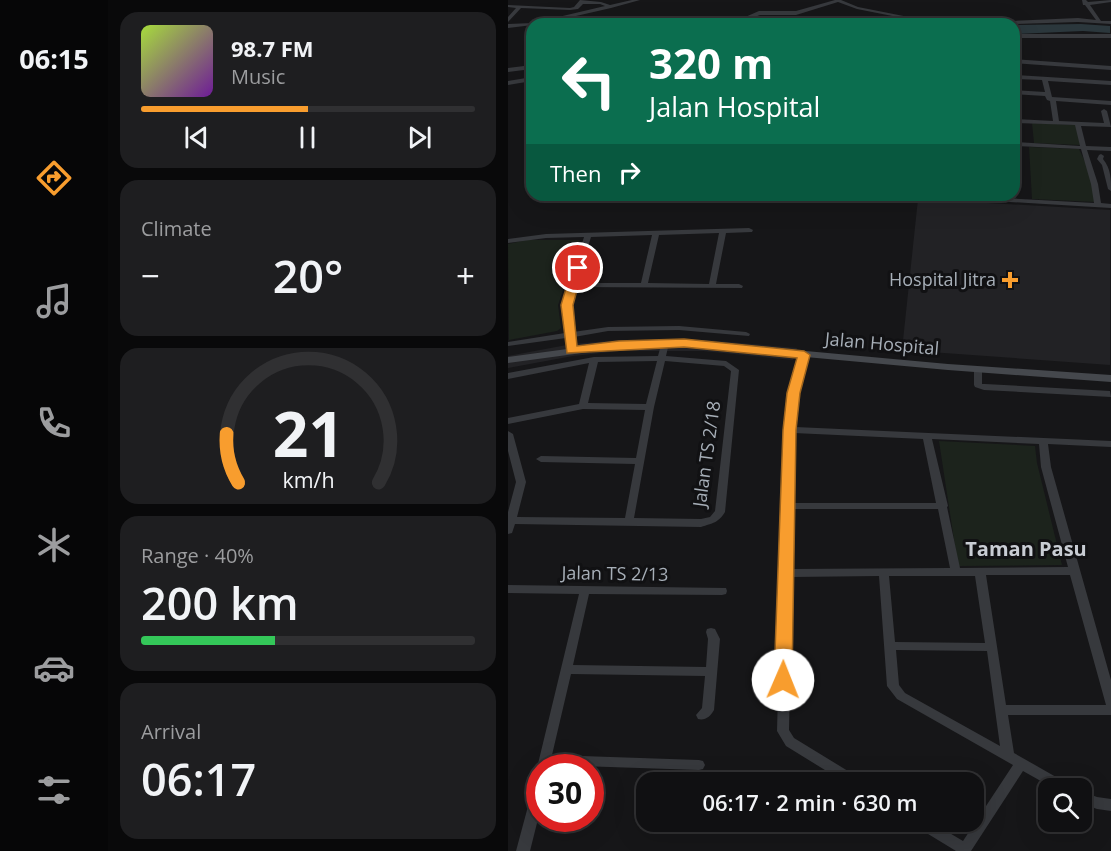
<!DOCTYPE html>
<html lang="en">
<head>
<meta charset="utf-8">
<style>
	body { margin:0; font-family:"Open Sans",sans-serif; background:#1e1e20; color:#f1f3f6; height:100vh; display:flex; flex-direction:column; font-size:22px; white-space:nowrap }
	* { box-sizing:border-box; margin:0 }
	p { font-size:20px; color:#9c9d9f }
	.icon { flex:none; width:33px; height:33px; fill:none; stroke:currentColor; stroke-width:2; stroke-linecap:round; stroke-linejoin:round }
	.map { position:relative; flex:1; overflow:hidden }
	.drawer { display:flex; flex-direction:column; gap:12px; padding:12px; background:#09090a; width:400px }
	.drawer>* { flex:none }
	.guide { position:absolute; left:18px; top:18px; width:494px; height:183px; border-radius:18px; box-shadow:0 6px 24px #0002,0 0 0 2px #303032; background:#0b6e4f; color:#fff; overflow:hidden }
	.fabs { position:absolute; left:530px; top:778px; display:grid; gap:12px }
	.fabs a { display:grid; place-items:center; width:54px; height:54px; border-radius:12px; background:#101012; box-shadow:0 6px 24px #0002,0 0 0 2px #303032; font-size:30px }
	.speed { position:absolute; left:18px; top:754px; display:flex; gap:12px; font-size:30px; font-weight:700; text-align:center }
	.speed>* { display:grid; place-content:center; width:78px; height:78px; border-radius:50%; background:#101012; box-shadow:0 6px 24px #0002,0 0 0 2px #303032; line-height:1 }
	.speed .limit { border:9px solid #d22; background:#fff; color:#111 }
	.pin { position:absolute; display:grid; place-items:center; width:51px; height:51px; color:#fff; margin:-26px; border:3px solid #fff; border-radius:50%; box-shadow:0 2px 6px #0007 }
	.me { position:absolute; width:66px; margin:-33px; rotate:1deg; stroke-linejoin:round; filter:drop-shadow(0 0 4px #0008) }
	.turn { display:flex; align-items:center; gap:21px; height:126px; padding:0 24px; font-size:27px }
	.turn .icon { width:78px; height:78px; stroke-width:2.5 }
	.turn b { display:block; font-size:42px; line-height:51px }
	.then { display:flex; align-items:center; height:57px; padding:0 24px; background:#0003; gap:12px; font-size:22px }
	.big { font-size:45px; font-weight:600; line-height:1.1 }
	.drawer .tile { flex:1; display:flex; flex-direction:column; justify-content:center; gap:9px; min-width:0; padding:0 21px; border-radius:18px; background:#1e1e20 }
	.drawer .dial { align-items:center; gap:0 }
	.dial svg { height:156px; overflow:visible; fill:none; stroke:#303032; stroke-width:7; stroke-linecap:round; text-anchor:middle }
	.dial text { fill:#f1f3f6; stroke:none }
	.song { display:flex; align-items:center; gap:18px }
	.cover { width:72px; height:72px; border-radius:9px; background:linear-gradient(135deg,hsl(80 70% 55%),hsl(280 70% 35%)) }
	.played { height:6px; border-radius:3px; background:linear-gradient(90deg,#f89d2e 50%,#303032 50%) }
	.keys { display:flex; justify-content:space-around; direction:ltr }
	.heat { display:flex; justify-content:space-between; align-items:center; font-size:33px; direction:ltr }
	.charge { height:9px; border-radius:4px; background:linear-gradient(90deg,#34c759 40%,#303032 0) }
	.trip { position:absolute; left:128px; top:772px; width:348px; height:60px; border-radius:18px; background:#101012; box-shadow:0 6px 24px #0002,0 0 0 2px #303032; font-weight:600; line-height:60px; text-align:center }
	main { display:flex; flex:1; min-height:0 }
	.menu { display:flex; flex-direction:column; width:108px; justify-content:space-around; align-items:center; background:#060607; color:#9c9d9f }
	.menu .icon { width:42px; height:42px }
	.menu .active { color:#f89d2e }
	.menu b { font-size:27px; color:#f1f3f6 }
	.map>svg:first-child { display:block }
</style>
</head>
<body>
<main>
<nav class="menu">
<b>06:15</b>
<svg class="icon active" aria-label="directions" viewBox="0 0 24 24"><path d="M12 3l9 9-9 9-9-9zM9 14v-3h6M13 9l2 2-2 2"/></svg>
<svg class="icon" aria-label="music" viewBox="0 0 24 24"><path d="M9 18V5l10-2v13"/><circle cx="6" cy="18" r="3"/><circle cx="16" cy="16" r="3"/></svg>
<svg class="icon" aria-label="phone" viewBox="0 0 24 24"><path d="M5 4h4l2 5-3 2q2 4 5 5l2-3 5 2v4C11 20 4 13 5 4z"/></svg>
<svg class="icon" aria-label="climate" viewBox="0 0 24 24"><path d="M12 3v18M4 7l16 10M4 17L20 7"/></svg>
<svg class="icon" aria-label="car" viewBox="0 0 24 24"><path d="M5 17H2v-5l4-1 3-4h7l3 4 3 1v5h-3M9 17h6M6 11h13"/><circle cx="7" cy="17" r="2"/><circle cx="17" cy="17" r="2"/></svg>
<svg class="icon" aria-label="filters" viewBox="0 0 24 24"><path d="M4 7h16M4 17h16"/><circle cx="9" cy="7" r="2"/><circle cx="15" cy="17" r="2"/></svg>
</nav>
<section class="drawer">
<div class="tile">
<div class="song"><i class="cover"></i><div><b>98.7 FM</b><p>Music</p></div></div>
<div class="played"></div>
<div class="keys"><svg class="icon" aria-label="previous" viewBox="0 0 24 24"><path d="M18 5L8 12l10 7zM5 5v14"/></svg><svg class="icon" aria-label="pause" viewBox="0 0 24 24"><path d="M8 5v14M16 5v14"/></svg><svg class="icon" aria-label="next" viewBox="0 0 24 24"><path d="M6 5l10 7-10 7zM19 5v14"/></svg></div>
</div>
<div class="tile"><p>Climate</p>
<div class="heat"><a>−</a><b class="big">20°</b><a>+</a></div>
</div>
<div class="tile dial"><svg viewBox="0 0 100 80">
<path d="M14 69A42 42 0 1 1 86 69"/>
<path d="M14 69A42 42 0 0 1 8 44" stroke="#f89d2e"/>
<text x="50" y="56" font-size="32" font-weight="700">21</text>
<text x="50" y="72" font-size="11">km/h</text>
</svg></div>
<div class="tile"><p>Range · 40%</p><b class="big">200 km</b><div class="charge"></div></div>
<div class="tile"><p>Arrival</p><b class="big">06:17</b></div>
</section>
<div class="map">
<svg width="603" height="851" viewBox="0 0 603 851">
	<rect width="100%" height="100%" fill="#161618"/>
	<g fill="#222225">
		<path d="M410,199L602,210V365L394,350Z"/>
		<path d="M112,340H198L289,348L285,360L195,351H112L65,356L0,368V356L64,344Z"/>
	</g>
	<g fill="#1c231c">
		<path d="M524,123L569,125L572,145L526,143Z"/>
		<path d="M521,147L571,149L585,179L587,202L524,199Z"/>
		<path d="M19,240H72L50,305L53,328L49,331L1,340L0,244Z"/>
		<path d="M431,441L527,446L529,463L554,565L450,566Z"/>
	</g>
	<path fill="#2b373c" d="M573,24L602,26V33L575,31L506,34V25Z"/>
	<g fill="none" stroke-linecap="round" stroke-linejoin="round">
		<g fill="#37393d" fill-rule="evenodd">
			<path d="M72,0L93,2L102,5L124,0H132L103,8L33,24L0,28V24L25,23L97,6L92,4H75L70,9L62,10L13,8L0,22V17L8,8L0,7V5L62,8L66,7Z"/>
			<path d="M327,0H333L350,7L436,24H425L349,9L330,2L288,15H252L233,22L228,21L251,11H288Z"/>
			<path d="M574,0H578L580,2L603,0V2L582,5L593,21H603V24L570,22L506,24H477L480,22L570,18L588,20L577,5H575Z"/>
			<rect x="506" y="34" width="97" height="4"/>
			<path d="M506,59L603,66V70L506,63Z"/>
			<path d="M24,65V69L0,72V68Z"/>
			<path d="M506,75L603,81V85L540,81L544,97L603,101V105L548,101L551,121L596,123L593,111L596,109L599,111L603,127L573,126L578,146L603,147V151L579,150L590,184L593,203L603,204V208L401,196L400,195H440L586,203L583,184L573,149L506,146V142L572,146L567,125L506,123V119L545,121L542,101L539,100L537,96L506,94V90L537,92L534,80L506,79Z"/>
			<path d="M24,77V81L0,85V81Z"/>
			<path d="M593,154L596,156L595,159C603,169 603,179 603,191L600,189L594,165L589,159L591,155Z"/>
			<path d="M241,228L245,230L244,232L218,233L208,284H231L235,286L234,288L68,287L63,305L65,332L100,327L171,326L238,332L242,334L241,336L171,330L100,331L66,337L67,350L63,352L59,350L58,338L0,346V342L57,333L55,305L76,237L38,238L0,243V239L38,234ZM211,233L201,284L140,283L151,235ZM144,235L133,283H69L83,237Z"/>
			<path d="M154,341H160L161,343L158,356L218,361L231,370L217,512C210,523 205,523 193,527L7,524L4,533L0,534V512L8,482L0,451V431L5,434L18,482L9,517L117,518L127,464L33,462L28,459L33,456L128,458L137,410L75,409L0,424V418L71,404L81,363L0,379V373L86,357L150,356ZM149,361L138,404L80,403L90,362ZM157,361L216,366L223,371L207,511L202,517L193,519L126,518L146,407Z"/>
			<path d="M293,353H299L300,355L290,393L287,427L603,441V447L540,444L543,467L603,680V715H500L506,753L562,785L564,789H547L515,771L463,851H448L407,826L406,822H423L455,841L505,765L389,699L379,686L371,576L284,577L281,730L286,738L353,779L355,783H338L278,746L269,731L275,508L274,506L275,504C277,456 273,398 293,353ZM286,433L415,439L428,503H285ZM424,439L531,444L533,467L560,567L452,568L439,507L440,506ZM285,509H430L442,568L284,569ZM478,575H562L598,705H498ZM381,576H467L477,643L387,642ZM388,650L479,651L492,746L397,693L391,685Z"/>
			<path d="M470,367L474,370V384H477L602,391L603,397L476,390L467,387L466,385V370Z"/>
			<path d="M0,585L218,588L219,591L218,594L214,595L81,594L65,665L198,667L200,639L198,632L199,629L203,628L207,629L212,639L206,710C203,716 197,721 190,719L188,715L194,708L197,676L63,674L44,755L191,760L195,761L197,765L195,769L191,770L42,765L41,768H32L31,772L29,768L71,594L0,593Z"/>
			<path d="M32,779V811L22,851H8L26,784L28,780Z"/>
			<path d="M573,791L589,797L603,799V811L589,809L573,803Z"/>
		</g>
		<path fill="#45484d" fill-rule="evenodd" d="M176,340L440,364L603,375V382L440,370L176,346L111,348L0,363V357L111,342Z"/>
	</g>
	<path fill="#f89d2e" stroke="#a1661e" stroke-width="1.5" d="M70,265L75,268L65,305L69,346L111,341L176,339L296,351L302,355L292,393L288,430L284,680L281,685L275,687L269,685L266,680L275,430L279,393L289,358L176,347L59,353L53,305L64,268Z"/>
	<path fill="#f89d2e" stroke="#111113" stroke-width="2" d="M499 271h6v6h6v6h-6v6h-6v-6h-6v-6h6z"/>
	<g text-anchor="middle" stroke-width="6" stroke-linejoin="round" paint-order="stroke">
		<g font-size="18" fill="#a7afb8" stroke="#111113" text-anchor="end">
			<text x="488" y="286">Hospital Jitra</text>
		</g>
		<g font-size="18" fill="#a7afb8" stroke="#111113">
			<text transform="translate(374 344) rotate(5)" y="6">Jalan Hospital</text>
			<text transform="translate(199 454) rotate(-82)" y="6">Jalan TS 2/18</text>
			<text transform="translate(107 574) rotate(1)" y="6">Jalan TS 2/13</text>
		</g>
		<g font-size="20" font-weight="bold" fill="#c9cdd4" stroke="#111113">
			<text x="518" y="556">Taman Pasu</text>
		</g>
	</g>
</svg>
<div class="fabs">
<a><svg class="icon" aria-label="search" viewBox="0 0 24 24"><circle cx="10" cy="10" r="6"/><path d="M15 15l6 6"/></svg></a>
</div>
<div class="speed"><div class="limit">30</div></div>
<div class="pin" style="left:70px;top:268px;background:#d93025"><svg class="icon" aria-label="arrive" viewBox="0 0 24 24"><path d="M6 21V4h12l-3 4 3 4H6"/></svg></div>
<svg class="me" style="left:275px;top:680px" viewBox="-20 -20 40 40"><circle r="19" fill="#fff"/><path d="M0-13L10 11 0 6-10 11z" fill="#f89d2e"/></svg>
<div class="trip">06:17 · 2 min · 630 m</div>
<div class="guide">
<div class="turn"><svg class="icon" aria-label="left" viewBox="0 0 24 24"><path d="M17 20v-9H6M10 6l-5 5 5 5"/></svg><div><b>320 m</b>Jalan Hospital</div></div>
<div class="then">Then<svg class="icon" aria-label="right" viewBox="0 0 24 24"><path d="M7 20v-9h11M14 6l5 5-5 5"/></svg></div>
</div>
</div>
</main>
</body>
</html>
